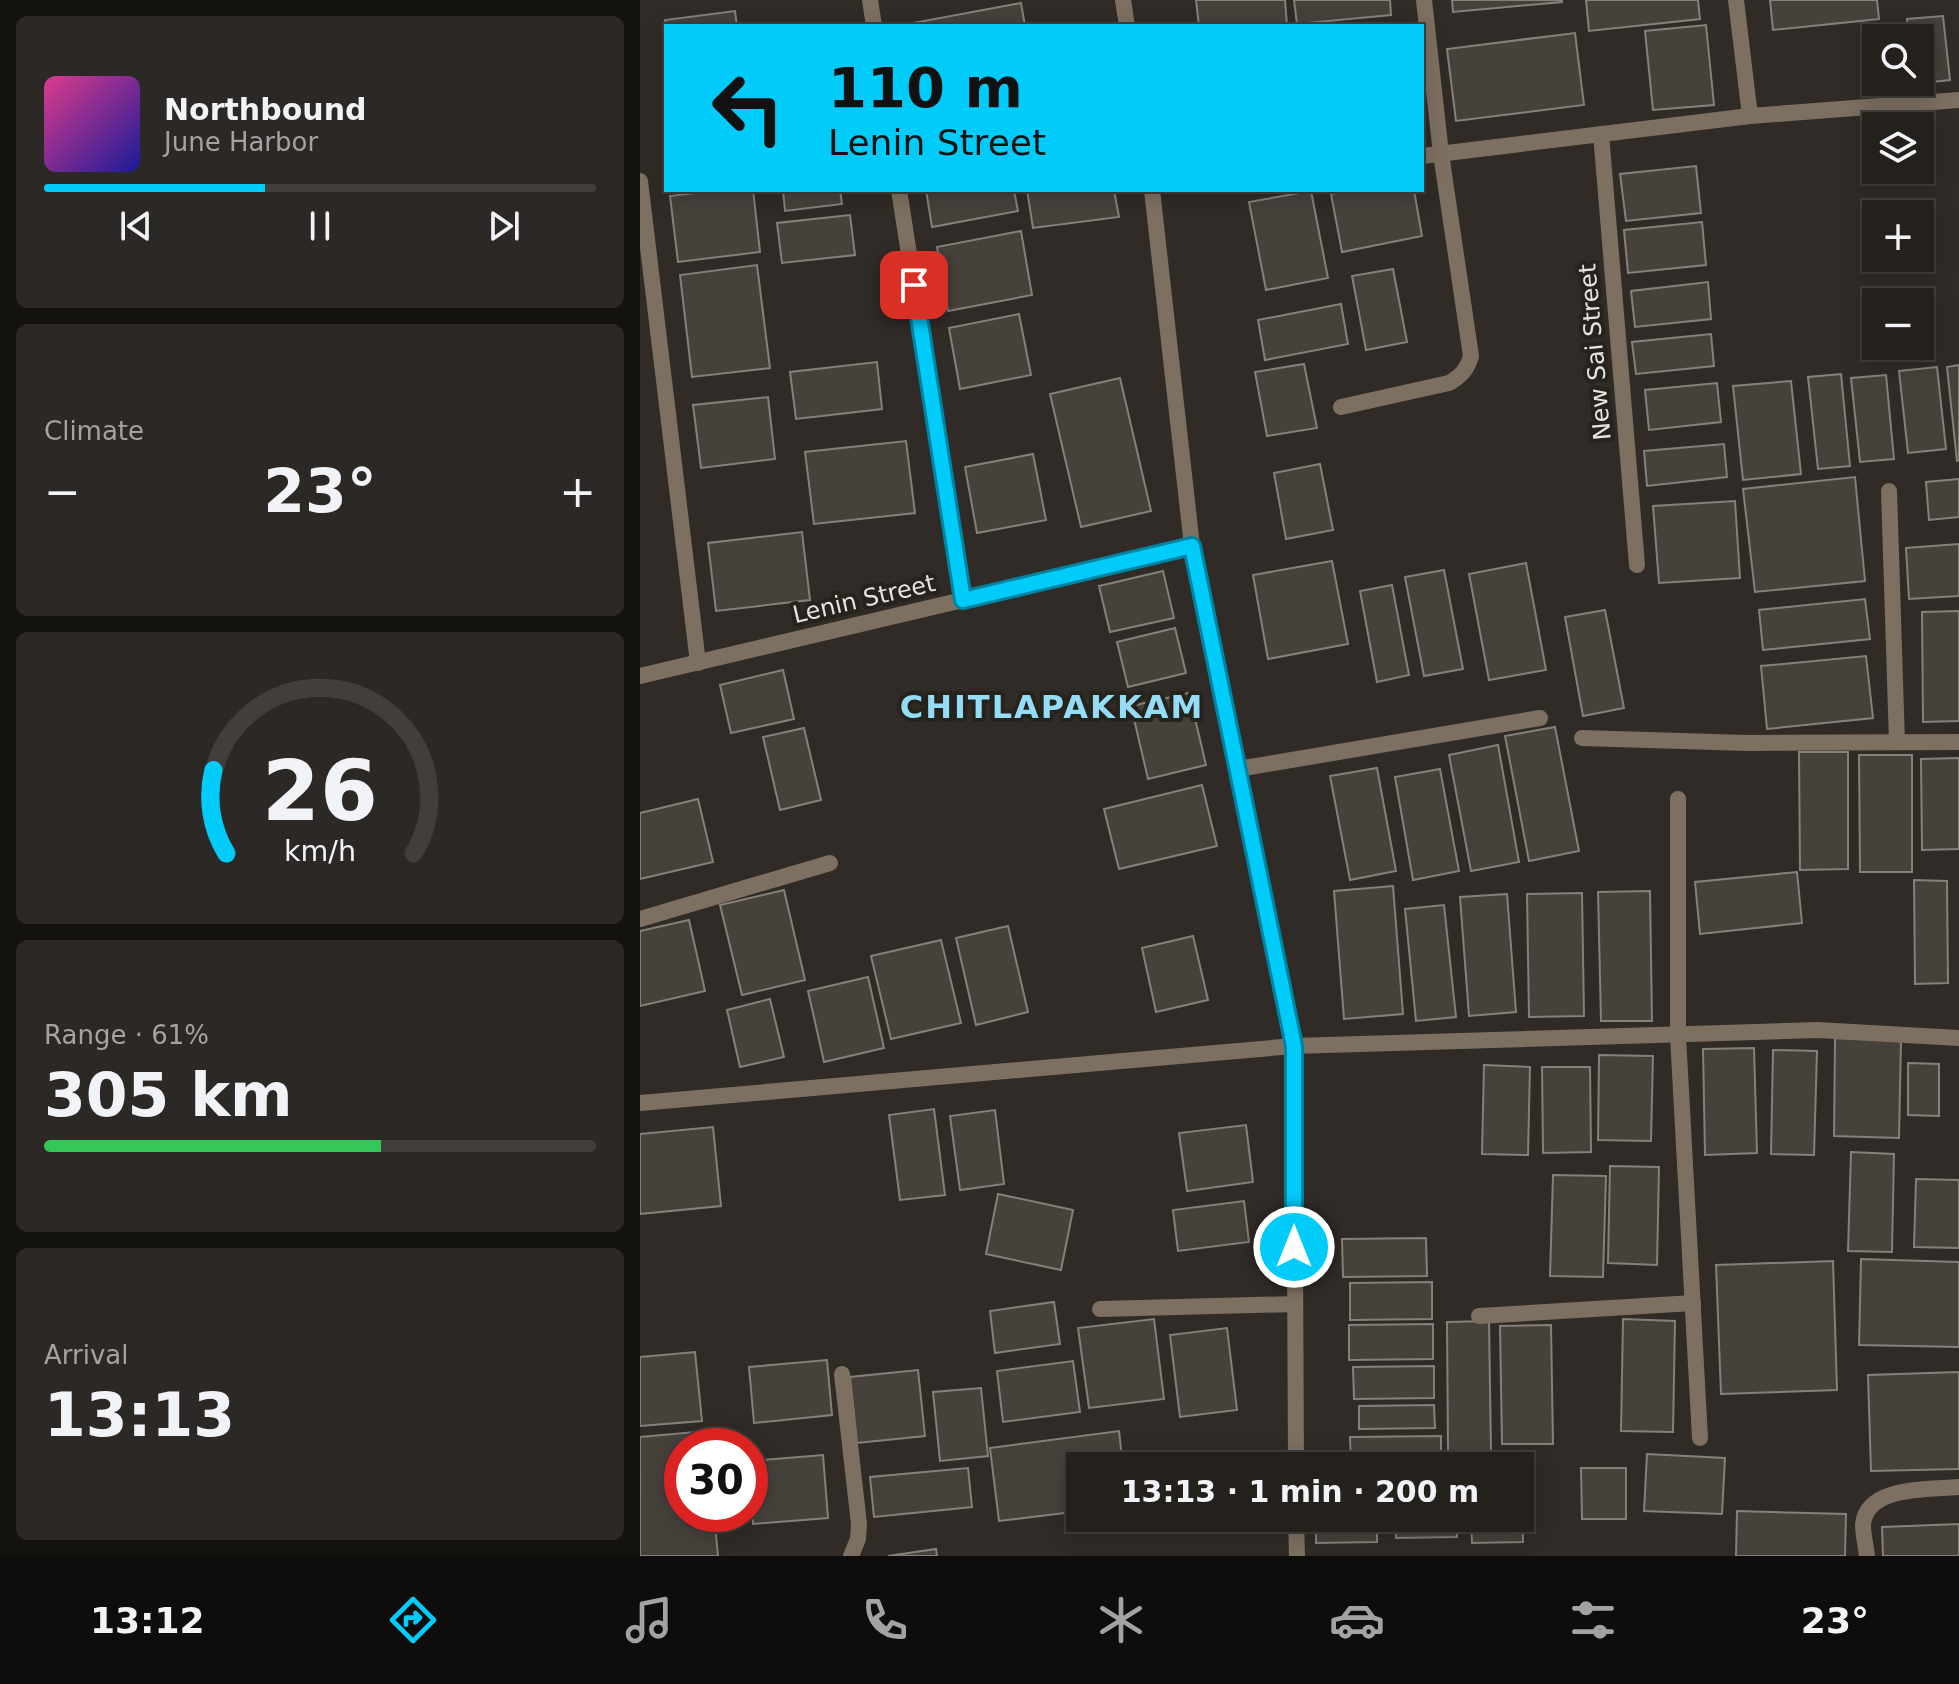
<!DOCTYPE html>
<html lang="en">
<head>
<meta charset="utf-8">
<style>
	body { margin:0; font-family:"DejaVu Sans",sans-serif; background:#2c2825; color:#f1f3f6; height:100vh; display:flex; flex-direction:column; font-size:30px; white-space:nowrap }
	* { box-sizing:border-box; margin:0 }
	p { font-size:26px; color:#a3a3a3 }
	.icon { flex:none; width:44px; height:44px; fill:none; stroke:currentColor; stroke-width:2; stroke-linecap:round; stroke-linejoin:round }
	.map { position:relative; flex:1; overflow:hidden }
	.drawer { display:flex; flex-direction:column; gap:16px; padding:16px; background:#14120f; width:640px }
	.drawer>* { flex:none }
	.guide { position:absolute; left:24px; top:24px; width:760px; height:168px; border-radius:0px; box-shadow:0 4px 20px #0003,0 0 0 2px #413e3b; background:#01cbf9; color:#111; overflow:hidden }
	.buttons { position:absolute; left:1222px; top:24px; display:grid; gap:16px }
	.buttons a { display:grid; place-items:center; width:72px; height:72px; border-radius:0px; background:#24201c; box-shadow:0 4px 20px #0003,0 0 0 2px #413e3b; font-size:40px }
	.speed { position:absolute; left:24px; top:1428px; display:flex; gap:16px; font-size:40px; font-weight:700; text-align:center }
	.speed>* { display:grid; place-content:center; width:104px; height:104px; border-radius:50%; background:#24201c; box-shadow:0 4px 20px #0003,0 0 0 2px #413e3b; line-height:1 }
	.speed .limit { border:12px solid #d22; background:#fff; color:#111 }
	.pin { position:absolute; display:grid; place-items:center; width:68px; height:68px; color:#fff; margin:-34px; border-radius:16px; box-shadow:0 4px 12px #0006 }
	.me { position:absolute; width:88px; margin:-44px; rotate:0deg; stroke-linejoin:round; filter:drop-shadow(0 0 6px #0008) }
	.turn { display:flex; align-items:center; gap:28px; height:168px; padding:0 32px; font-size:36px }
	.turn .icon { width:104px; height:104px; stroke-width:2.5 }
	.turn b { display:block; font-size:56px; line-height:68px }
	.big { font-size:60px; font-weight:700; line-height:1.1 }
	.drawer .card { flex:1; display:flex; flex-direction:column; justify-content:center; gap:12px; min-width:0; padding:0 28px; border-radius:12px; background:#2c2825 }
	.drawer .dial { align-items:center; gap:0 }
	.dial svg { height:208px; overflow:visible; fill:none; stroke:#413e3b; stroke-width:7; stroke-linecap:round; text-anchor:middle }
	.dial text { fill:#f1f3f6; stroke:none }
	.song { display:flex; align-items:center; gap:24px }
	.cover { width:96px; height:96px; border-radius:12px; background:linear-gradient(135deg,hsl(330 70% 55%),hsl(240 70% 35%)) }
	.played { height:8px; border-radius:4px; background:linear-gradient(90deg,#01cbf9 40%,#413e3b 40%) }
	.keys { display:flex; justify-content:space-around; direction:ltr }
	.heat { display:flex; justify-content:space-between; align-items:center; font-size:44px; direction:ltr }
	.charge { height:12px; border-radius:6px; background:linear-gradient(90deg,#34c759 61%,#413e3b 0) }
	.trip { position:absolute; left:426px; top:1452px; width:468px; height:80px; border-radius:0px; background:#24201c; box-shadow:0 4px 20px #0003,0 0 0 2px #413e3b; font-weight:700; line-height:80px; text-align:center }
	.tabs { display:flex; height:128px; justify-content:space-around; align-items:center; background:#0e0d0b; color:#a3a3a3 }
	.tabs .icon { width:56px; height:56px }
	.tabs .current { color:#01cbf9 }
	.tabs b { font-size:36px; color:#f1f3f6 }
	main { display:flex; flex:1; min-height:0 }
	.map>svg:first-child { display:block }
</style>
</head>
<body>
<main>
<section class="drawer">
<div class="card">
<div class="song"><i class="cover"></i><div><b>Northbound</b><p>June Harbor</p></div></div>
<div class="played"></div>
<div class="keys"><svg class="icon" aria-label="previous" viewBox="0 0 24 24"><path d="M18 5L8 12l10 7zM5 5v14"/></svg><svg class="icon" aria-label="pause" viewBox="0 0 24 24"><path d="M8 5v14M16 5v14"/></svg><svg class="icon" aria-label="next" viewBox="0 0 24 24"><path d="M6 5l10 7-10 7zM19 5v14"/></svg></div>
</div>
<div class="card"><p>Climate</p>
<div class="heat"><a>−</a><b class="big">23°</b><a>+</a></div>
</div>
<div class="card dial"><svg viewBox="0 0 100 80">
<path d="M14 69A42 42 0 1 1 86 69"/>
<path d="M14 69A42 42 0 0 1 9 37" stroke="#01cbf9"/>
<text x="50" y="56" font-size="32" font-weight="700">26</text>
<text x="50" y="72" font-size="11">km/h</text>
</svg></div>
<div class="card"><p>Range · 61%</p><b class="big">305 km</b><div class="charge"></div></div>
<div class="card"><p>Arrival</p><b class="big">13:13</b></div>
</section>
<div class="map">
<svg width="1319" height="1556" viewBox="0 0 1319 1556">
	<rect width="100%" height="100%" fill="#302b26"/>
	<g fill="#46413b" stroke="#86807a" stroke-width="2">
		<path d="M556,0H645L647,26H559Z"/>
		<path d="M654,0H750L751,15L657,24Z"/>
		<path d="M812,0H922V2L813,12Z"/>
		<path d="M946,0H1058L1060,19L949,31Z"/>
		<path d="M1130,0H1237L1239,19L1133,30Z"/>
		<path d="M381,3L385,26H273V23Z"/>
		<path d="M95,11L97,26H26L25,20Z"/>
		<path d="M1303,16L1310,80L1273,84L1280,82V38H1269L1267,19Z"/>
		<path d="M1066,25L1074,105L1013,110L1005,31Z"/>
		<path d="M935,33L944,105L816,121L807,49Z"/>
		<path d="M1056,166L1061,213L986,221L980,174Z"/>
		<path d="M80,190H113L120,252L38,262L30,196Z"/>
		<path d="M143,190H200L202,204L145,211Z"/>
		<path d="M286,190H374L378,211L292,227Z"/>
		<path d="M387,190H474L479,217L393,228Z"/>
		<path d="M714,190H774L782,236L702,252L691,194Z"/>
		<path d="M671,191L688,278L626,290L609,202Z"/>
		<path d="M210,215L215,255L142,263L137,223Z"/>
		<path d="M1062,222L1066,265L988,273L984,230Z"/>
		<path d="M381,231L392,295L308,311L297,247Z"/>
		<path d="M117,265L130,368L52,377L40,275Z"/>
		<path d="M753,269L767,342L726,350L712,276Z"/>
		<path d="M1068,282L1071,319L995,327L991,291Z"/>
		<path d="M701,304L708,344L625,360L618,320Z"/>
		<path d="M379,314L391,375L320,389L309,328Z"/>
		<path d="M1071,334L1074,366L996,374L992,342Z"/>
		<path d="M237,362L242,409L156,419L150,372Z"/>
		<path d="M664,364L677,428L627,436L615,372Z"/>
		<path d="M1319,365V460L1317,461L1307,367Z"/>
		<path d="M1297,367L1306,449L1268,453L1259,371Z"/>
		<path d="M1201,374L1210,466L1178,469L1168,377Z"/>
		<path d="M1246,375L1254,459L1220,462L1211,378Z"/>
		<path d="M480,378L511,511L441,527L410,394Z"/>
		<path d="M1151,381L1161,474L1103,480L1093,386Z"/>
		<path d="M1077,383L1081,422L1009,430L1005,390Z"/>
		<path d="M128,397L135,459L61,468L53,405Z"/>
		<path d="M266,441L275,513L174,524L165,452Z"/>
		<path d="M1084,444L1087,477L1007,486L1004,451Z"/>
		<path d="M393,454L406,520L337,533L325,467Z"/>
		<path d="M680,464L693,530L646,539L634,473Z"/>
		<path d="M1215,477L1225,581L1115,592L1103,489Z"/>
		<path d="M1319,479V517L1289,520L1286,482Z"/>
		<path d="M1095,501L1100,578L1019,583L1013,506Z"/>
		<path d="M162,532L170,600L76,611L68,543Z"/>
		<path d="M1319,544V596L1269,599L1266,548Z"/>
		<path d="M692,561L708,644L628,659L613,575Z"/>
		<path d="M886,563L906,670L849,680L829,574Z"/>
		<path d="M804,570L823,669L784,676L765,577Z"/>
		<path d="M523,571L534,618L470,632L459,586Z"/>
		<path d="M752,585L769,675L737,682L720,591Z"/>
		<path d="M1225,599L1230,639L1123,650L1119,610Z"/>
		<path d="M965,610L984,708L943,716L925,617Z"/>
		<path d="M1319,611V721L1283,722L1282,612Z"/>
		<path d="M535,628L546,673L488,687L477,642Z"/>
		<path d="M1226,656L1233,718L1127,729L1121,666Z"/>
		<path d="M143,670L154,719L91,733L80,685Z"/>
		<path d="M549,693L566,765L508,779L491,706Z"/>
		<path d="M915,727L939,851L889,861L865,736Z"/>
		<path d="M164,728L181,800L140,810L123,737Z"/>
		<path d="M858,745L879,862L831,871L809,755Z"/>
		<path d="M1159,752H1208V869L1160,870Z"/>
		<path d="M1219,755H1272V872H1220Z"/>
		<path d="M1319,758V849L1282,850L1281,759Z"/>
		<path d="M737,768L756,871L710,880L690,776Z"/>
		<path d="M800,769L819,871L773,880L755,777Z"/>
		<path d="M562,785L577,846L479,869L464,809Z"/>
		<path d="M58,799L73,862L0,879V813Z"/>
		<path d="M1157,872L1162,923L1060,934L1055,882Z"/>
		<path d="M1274,880L1307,881L1308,983L1275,984Z"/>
		<path d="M753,886L763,1014L704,1019L694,891Z"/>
		<path d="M144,890L165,980L102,995L80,905Z"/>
		<path d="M1010,891L1012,1021H961L958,892Z"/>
		<path d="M942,893L944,1016L889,1017L887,894Z"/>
		<path d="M867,894L876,1012L829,1016L820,897Z"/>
		<path d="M804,905L816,1017L776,1021L765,909Z"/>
		<path d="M49,920L65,991L0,1006V931Z"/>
		<path d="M368,926L388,1012L336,1025L316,938Z"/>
		<path d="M553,936L568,1000L516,1012L502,948Z"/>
		<path d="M301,940L321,1023L251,1039L231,956Z"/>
		<path d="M228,977L244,1048L184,1062L168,991Z"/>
		<path d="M130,999L144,1057L100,1067L87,1010Z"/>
		<path d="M1195,1038L1261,1040L1259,1138L1194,1136Z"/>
		<path d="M1114,1048L1117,1153L1065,1155L1063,1049Z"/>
		<path d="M1133,1050L1177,1051L1174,1155L1131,1154Z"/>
		<path d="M959,1055L1013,1056L1011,1141L958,1140Z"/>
		<path d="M1268,1063L1299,1064V1116L1268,1115Z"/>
		<path d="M844,1065L890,1067L888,1155L842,1154Z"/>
		<path d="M902,1067H950L951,1152L903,1153Z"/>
		<path d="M294,1109L305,1195L260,1200L249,1115Z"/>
		<path d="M355,1110L364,1184L320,1190L310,1116Z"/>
		<path d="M606,1125L613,1182L547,1191L539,1133Z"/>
		<path d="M73,1127L81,1206L0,1214V1134Z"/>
		<path d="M1211,1152L1254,1154L1252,1252L1208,1251Z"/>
		<path d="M970,1166L1019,1167L1017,1265L968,1263Z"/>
		<path d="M913,1175L966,1176L963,1277L910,1276Z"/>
		<path d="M1276,1179L1319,1180V1248L1274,1247Z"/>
		<path d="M358,1194L433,1210L421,1270L346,1254Z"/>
		<path d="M604,1201L609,1242L538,1251L533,1210Z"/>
		<path d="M786,1238L787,1276L703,1277L702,1239Z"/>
		<path d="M1221,1259L1319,1262V1347L1219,1345Z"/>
		<path d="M1193,1261L1197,1390L1081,1394L1076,1265Z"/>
		<path d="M792,1282V1319L710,1320V1283Z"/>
		<path d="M414,1302L420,1344L355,1353L350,1311Z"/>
		<path d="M514,1319L524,1399L449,1408L438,1328Z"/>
		<path d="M983,1319L1035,1321L1033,1432L981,1431Z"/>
		<path d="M849,1321L851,1451H808L807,1322Z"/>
		<path d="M793,1324V1359L709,1360V1325Z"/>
		<path d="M911,1325L913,1444H862L860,1326Z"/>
		<path d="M587,1328L597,1410L540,1417L530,1335Z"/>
		<path d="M55,1352L62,1421L0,1426V1357Z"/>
		<path d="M187,1360L192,1415L114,1423L109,1367Z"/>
		<path d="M433,1361L440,1412L363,1422L357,1371Z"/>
		<path d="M794,1366V1398L714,1399L713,1367Z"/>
		<path d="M278,1370L285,1436L217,1443L210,1377Z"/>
		<path d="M1319,1372V1469L1231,1471L1228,1375Z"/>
		<path d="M341,1388L348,1456L300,1461L293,1392Z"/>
		<path d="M794,1405L795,1428L719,1429V1406Z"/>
		<path d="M66,1431L68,1446H42V1514H74L78,1556H0V1437Z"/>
		<path d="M479,1431L483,1466H440V1511L359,1521L350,1448Z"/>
		<path d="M801,1436V1466H711L710,1437Z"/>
		<path d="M1007,1454L1085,1458L1082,1514L1004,1511Z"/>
		<path d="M183,1455L188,1518L113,1524L110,1461Z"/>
		<path d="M831,1464H882L883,1542L832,1543L831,1518H880V1466Z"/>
		<path d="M328,1468L332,1507L234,1517L230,1477Z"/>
		<path d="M941,1468H986V1519H942Z"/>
		<path d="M1097,1511L1206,1514L1205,1556H1096Z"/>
		<path d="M676,1518H737V1542L676,1543Z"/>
		<path d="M756,1518H816L817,1537L756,1538Z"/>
		<path d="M1319,1524V1556H1243L1242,1527Z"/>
		<path d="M296,1549L297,1556H248Z"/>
	</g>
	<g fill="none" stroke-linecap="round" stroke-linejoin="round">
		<g stroke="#7d7061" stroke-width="16">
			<path d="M230,0L234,26"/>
			<path d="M483,0L487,26"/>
			<path d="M1096,0L1110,116"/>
			<path d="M961,134L997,565"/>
			<path d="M782,156L1110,116L1319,100"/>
			<path d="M0,181L58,663"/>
			<path d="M259,190L323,600"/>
			<path d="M512,190L552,546L654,1046L656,1466"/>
			<path d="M701,407L809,383C821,376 827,370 831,356L801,154L784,0"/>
			<path d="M1249,491L1257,742"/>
			<path d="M0,676L552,546"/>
			<path d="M942,738L1107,743L1319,742"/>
			<path d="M598,769L900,718"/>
			<path d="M1038,799V1036L1060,1438"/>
			<path d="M0,919L190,863"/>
			<path d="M0,1103L654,1046L1177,1030L1319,1038"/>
			<path d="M460,1309L655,1304"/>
			<path d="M839,1316L1053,1303"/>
			<path d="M202,1374L219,1524L218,1539L211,1556"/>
			<path d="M656,1518L657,1556"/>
			<path d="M1227,1556C1226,1546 1223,1535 1223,1525C1226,1485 1291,1490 1319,1487"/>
		</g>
	</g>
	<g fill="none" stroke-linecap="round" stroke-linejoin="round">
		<g stroke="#0184a2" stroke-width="20">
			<path id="route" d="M274,285L323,600L552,546L654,1046V1247"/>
		</g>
		<use href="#route" stroke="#01cbf9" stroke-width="14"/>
	</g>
	<g text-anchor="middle" stroke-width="8" stroke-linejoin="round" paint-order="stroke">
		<g font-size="24" fill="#e6e3e0" stroke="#26221c">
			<text transform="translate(955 352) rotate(-95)" y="8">New Sai Street</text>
			<text transform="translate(224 599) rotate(-13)" y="8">Lenin Street</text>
		</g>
		<g font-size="32" font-weight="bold" letter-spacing="2" fill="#95ddf7" stroke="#26221c">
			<text x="412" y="718">CHITLAPAKKAM</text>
		</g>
	</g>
</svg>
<div class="buttons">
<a><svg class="icon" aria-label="search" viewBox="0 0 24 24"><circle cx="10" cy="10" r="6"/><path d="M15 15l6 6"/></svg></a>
<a><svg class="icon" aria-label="layers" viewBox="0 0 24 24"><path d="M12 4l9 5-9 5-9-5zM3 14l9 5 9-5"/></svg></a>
<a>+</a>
<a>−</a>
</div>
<div class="speed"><div class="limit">30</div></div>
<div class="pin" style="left:274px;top:285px;background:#d93025"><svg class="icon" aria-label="arrive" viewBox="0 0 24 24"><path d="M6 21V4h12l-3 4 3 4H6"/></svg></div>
<svg class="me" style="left:654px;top:1247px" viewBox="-20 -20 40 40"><circle r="17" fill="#01cbf9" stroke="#fff" stroke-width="3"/><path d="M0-11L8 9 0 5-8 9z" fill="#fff"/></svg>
<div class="trip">13:13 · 1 min · 200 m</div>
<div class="guide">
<div class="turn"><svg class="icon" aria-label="left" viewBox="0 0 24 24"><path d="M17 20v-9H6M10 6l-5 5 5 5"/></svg><div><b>110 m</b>Lenin Street</div></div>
</div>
</div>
</main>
<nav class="tabs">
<b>13:12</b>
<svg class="icon current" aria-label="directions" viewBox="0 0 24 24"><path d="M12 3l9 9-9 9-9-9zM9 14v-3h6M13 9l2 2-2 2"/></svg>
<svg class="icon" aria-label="music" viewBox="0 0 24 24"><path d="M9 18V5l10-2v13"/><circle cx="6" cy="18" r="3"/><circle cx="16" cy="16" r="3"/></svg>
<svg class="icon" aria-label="phone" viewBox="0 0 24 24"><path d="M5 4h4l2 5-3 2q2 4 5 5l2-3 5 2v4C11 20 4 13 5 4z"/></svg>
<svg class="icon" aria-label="climate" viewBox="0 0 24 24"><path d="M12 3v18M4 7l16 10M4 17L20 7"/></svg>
<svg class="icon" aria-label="car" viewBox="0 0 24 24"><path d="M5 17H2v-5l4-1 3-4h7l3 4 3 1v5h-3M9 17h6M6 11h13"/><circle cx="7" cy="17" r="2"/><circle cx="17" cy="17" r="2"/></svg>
<svg class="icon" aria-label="filters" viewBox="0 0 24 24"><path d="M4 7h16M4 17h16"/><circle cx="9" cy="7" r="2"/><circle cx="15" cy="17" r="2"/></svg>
<b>23°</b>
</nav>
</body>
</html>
